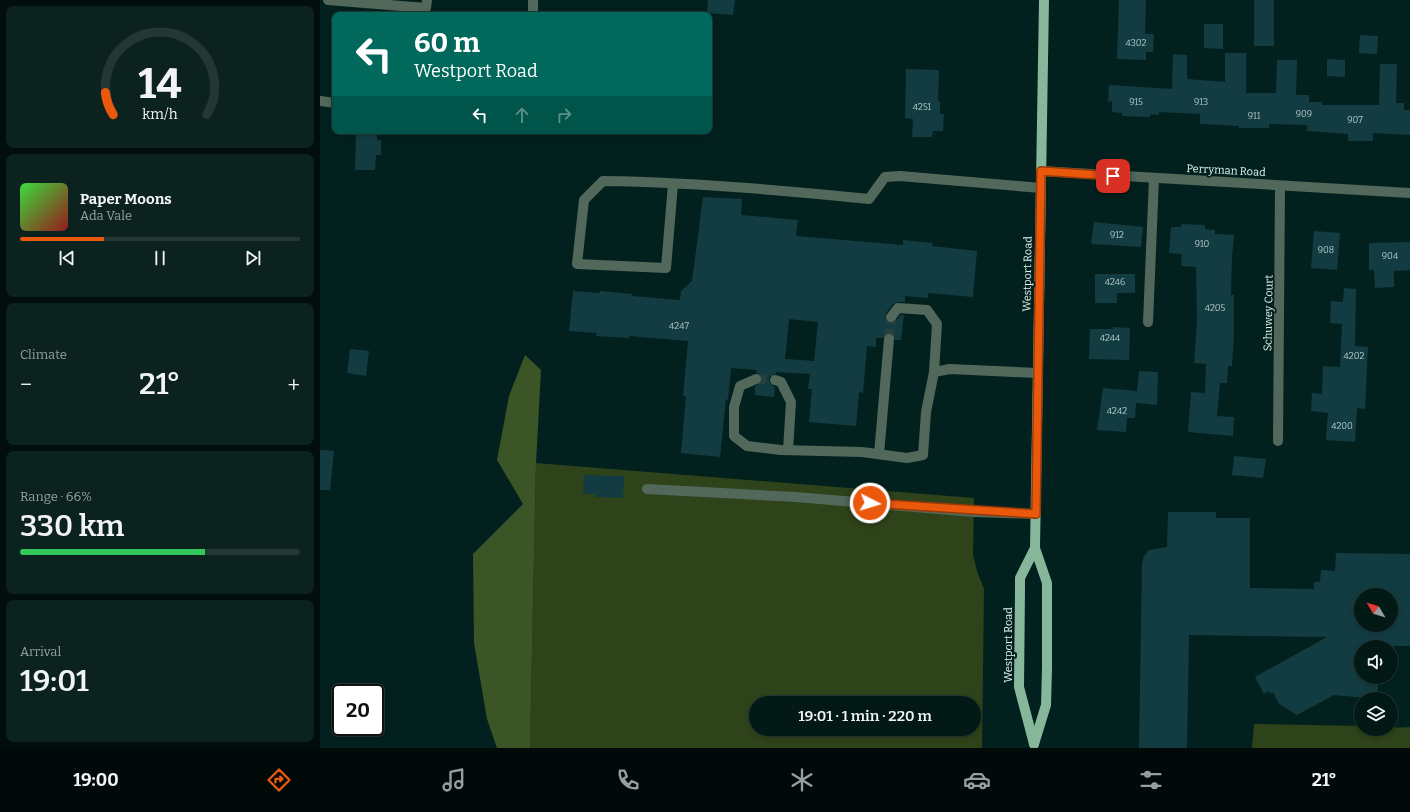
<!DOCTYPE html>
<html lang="en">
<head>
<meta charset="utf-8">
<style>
	body { margin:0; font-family:Bitter,serif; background:#0c221f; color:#f1f3f6; height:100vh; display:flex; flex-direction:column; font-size:15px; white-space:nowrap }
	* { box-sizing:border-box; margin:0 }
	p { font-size:13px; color:#96a0a1 }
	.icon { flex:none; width:22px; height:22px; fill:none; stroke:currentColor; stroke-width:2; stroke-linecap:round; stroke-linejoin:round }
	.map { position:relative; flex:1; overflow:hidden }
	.panel { display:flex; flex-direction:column; gap:6px; padding:6px; background:#010e0c; width:320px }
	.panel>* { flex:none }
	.hud { position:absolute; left:12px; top:12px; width:380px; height:122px; border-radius:8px; box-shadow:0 2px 6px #0003,0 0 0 1px #233835; background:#00695c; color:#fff; overflow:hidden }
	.needle { width:26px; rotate:308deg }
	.controls { position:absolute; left:1034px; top:588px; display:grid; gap:8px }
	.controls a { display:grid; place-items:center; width:44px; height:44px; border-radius:50%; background:#021916; box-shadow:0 2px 6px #0003,0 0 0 1px #233835; font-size:20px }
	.speed { position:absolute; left:12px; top:684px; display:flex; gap:8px; font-size:20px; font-weight:700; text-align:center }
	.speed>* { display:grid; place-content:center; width:52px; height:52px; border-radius:50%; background:#021916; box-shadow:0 2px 6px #0003,0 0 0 1px #233835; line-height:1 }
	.speed .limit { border:2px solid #111; border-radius:6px; background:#fff; color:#111 }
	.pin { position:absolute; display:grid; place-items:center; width:34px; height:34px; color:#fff; margin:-17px; border-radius:8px; box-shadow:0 2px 6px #0006 }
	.me { position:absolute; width:44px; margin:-22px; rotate:95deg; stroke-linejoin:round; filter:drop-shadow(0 0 3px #0008) }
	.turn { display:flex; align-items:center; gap:14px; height:84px; padding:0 16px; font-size:18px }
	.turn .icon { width:52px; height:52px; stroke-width:2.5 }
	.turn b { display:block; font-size:28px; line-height:34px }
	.lanes { display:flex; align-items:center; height:38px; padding:0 16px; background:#0003; justify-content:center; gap:20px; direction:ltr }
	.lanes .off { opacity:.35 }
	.big { font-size:30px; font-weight:600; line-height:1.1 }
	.panel .card { flex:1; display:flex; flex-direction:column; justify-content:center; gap:6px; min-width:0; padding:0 14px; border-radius:8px; background:#0c221f }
	.panel .dial { align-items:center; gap:0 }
	.dial svg { height:104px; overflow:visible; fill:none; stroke:#233835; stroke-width:7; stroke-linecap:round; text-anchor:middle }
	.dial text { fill:#f1f3f6; stroke:none }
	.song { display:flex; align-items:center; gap:12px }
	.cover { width:48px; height:48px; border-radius:6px; background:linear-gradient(135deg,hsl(120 70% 55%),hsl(0 70% 35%)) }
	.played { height:4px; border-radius:2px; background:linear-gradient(90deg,#ea580c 30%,#233835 30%) }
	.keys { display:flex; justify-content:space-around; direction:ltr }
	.heat { display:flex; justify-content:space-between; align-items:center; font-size:22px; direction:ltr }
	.charge { height:6px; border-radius:3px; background:linear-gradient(90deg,#34c759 66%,#233835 0) }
	.trip { position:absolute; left:429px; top:696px; width:232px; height:40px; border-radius:20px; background:#021916; box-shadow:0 2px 6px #0003,0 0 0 1px #233835; font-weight:600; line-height:40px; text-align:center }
	.tabs { display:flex; height:64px; justify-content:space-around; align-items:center; background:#010a09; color:#96a0a1 }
	.tabs .icon { width:28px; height:28px }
	.tabs .selected { color:#ea580c }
	.tabs b { font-size:18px; color:#f1f3f6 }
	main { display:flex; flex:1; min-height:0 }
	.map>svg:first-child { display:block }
</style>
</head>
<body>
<main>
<section class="panel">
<div class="card dial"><svg viewBox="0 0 100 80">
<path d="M14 69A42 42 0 1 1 86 69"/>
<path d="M14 69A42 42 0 0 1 8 52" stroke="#ea580c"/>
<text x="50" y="56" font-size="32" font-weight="700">14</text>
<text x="50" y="72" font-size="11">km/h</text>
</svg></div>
<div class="card">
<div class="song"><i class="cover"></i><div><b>Paper Moons</b><p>Ada Vale</p></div></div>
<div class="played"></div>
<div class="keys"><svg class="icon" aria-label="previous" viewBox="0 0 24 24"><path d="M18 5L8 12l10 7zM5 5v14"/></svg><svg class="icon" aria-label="pause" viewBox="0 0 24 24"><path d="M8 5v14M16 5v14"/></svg><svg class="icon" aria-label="next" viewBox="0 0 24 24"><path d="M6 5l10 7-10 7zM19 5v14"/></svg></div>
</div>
<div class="card"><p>Climate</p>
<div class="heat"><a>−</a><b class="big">21°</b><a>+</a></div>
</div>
<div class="card"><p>Range · 66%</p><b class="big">330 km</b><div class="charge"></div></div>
<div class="card"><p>Arrival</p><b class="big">19:01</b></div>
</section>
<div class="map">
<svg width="1090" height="748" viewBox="0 0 1090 748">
	<rect width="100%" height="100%" fill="#02211e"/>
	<g fill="#2e4319" fill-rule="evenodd">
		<path d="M216,463L654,498L653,555L657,571L664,589L662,748H210ZM436,703H654V729H436Z"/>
		<path d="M934,724L1041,726V729L1090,727V748H932Z"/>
	</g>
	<path fill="#3c5526" d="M205,355L221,370L216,463L210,748H177L167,719L154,643L153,554L203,504L177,460L189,396Z"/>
	<g fill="#133c42" fill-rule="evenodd">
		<path d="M388,0H415L413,15L387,13Z"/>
		<path d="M799,0H826L825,34H834L833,52H826V60L797,59Z"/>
		<rect x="934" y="0" width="20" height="46"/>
		<path d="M884,24H903V49L884,48Z"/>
		<path d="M1040,35L1058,36L1057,54L1039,53Z"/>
		<path d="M905,53H926V93H956L957,60H977L976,95H989V102H1002V105H1059L1060,64H1077L1076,103H1084V110H1090V135L1053,133V141H1028V134L987,131V125L949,124V128H919V126L880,124V114L839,112V115L831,114L830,117L802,116V113L792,112V101L788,102L789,85L852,89L853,54L867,55V79L905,82Z"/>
		<path d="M1007,59L1025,60V77L1007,76Z"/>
		<path d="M586,69L619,70L618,101H620V114H624L623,131H613L612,137H592L593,119L585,118Z"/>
		<path d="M36,132L57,133V140H61V155H56L55,170H35Z"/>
		<path d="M383,197L422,199L421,215L478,220L476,236L583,245V240L613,243L612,246L657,251L653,297L608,293V298L585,296V302H578L573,304L566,313L565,319L567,322L573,323L581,315H584L581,340H575L572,333H567L563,338H556V347L547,346L543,393L539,392L536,426L489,422L492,389H488L490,374L456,372V374L451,375L449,378L450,384L455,387L454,397L435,395V386L441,383L442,379L440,374L436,373L437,370L411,368L408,400L406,399L400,457L361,453L366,396H363L368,341L309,336V338L276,336L277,333L249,331L253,291L280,293V291L312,294V296L360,300L361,291L372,281ZM469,319L498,322L494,361L465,359Z"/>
		<path d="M774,222L823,227L821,247L771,244Z"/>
		<path d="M862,224L885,225V229L895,230V234L914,235L912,257L911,295H914V334L912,366H908L907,383H900L897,416L914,417L913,436L868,432L871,392L885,393L886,364L874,363L877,320L876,267L861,266L862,254L849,253L851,227H861Z"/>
		<path d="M994,231L1020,233L1017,270L991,268Z"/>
		<path d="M1090,242V270L1074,271V287L1055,288L1054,270H1049V243Z"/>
		<path d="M775,274H815V293H797V303H775Z"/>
		<path d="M1024,288L1036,289L1035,346L1048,347L1045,409L1037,408L1035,442L1006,440L1008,413L991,411L992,393L1002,394L1003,366L1020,367L1022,324L1010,323L1011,301L1023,302Z"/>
		<path d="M793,327L810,328L809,360L769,359L770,329H793Z"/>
		<path d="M30,349L49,351L46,376L27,373Z"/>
		<path d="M819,371L838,372L837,405L816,403L815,418H807L806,432L777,430L783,388L817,391Z"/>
		<path d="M0,450L14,451L10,490H0Z"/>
		<path d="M914,456L946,459L943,478L912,475Z"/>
		<path d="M264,475L304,476L303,498L275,497V494H263Z"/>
		<path d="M848,512H896V518H930V588L994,589V582H1000L1001,570L1015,571L1016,553L1090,554V646H1041V677H1058V699L1014,695L977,715L959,704L953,692L950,694L949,691L944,694L935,677L1007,637L869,635L867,748H819L822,563L824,556L829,550L847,547ZM1041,595H1071V625H1041Z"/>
	</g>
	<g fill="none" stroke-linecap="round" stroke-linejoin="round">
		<g stroke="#24413e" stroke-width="10" stroke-dasharray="10 5" stroke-linecap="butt">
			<path d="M569,339L571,317"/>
			<path d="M436,379L455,380"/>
		</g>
		<g stroke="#52685b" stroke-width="10">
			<path d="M8,0L106,8L107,0"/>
			<path d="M213,15V0"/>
			<path d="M0,101L15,103"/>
			<path d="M721,171L1090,193"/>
			<path d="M353,184L346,268L257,264L264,200L283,181C371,182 461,190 549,199L565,177L580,176L721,188"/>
			<path d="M571,317L578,308L607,310L617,324L614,372"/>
			<path d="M828,322L834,178"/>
			<path d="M436,379L420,386L414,407V436L427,446L461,450L542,452L587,458L603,455L606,412L614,372L630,369L717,373"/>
			<path d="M455,380L461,382L471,402L468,450"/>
			<path d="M958,441L960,186"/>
			<path d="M559,454L569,339"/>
			<path d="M327,489L476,497L654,512L716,514"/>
		</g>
		<g stroke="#87b79a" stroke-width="10">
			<path d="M714,744L726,705L727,668V583L715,548L724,0"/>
			<path d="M714,744L699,687L700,589V578L715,548"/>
		</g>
	</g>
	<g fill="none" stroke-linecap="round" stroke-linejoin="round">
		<g stroke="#983908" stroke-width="10">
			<path id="route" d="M550,503L716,514L721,171L793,176"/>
		</g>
		<use href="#route" stroke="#ea580c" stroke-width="7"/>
	</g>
	<g text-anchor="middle" stroke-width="4" stroke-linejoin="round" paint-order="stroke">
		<g font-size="9" fill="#afc6c5">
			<text x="816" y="46">4302</text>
			<text x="816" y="105">915</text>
			<text x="881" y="105">913</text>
			<text x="602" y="110">4251</text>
			<text x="984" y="117">909</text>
			<text x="934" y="119">911</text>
			<text x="1035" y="123">907</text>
			<text x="797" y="238">912</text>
			<text x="882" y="247">910</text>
			<text x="1006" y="253">908</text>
			<text x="1070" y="259">904</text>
			<text x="795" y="285">4246</text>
			<text x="895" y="311">4205</text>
			<text x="359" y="329">4247</text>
			<text x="790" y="341">4244</text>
			<text x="1034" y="359">4202</text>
			<text x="797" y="414">4242</text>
			<text x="1022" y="429">4200</text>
		</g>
		<g font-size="11" fill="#e3f4f1" stroke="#02211e">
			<text transform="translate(906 170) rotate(3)" y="4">Perryman Road</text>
			<text transform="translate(707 274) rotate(-89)" y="4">Westport Road</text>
			<text transform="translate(948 313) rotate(-89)" y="4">Schuwey Court</text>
			<text transform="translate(688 645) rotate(-90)" y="4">Westport Road</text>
		</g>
	</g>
</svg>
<div class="controls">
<a><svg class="needle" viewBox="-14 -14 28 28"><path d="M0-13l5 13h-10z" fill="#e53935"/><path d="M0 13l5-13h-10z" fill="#96a0a1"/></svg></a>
<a><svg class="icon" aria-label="sound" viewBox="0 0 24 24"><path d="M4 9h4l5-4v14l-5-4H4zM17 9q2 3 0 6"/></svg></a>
<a><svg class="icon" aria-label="layers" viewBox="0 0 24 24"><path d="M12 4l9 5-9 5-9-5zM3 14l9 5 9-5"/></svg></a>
</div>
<div class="speed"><div class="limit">20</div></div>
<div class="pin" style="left:793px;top:176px;background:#d93025"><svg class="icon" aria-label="arrive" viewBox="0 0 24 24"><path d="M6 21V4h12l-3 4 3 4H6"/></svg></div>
<svg class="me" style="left:550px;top:503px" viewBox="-20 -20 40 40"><circle r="17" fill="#ea580c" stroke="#fff" stroke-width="3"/><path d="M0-11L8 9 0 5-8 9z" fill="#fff"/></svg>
<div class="trip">19:01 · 1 min · 220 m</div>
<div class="hud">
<div class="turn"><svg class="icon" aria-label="left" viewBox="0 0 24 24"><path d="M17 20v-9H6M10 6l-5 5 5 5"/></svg><div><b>60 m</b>Westport Road</div></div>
<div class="lanes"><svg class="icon" aria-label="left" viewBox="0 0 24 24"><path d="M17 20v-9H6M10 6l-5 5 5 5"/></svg><svg class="icon off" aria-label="ahead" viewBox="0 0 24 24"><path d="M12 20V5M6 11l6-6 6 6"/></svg><svg class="icon off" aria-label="right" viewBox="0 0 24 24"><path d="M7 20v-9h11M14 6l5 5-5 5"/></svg></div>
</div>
</div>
</main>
<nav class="tabs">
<b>19:00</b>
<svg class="icon selected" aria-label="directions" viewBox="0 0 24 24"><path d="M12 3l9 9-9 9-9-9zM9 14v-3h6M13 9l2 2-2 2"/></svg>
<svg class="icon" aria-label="music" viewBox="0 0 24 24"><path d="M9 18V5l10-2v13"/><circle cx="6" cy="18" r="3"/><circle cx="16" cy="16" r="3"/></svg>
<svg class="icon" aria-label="phone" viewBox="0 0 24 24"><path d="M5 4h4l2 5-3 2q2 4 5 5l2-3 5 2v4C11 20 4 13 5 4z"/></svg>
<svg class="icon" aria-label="climate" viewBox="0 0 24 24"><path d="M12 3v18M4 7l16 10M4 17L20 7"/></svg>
<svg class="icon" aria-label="car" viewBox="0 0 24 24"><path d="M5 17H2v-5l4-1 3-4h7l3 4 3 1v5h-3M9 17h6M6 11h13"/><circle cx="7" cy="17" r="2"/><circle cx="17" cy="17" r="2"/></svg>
<svg class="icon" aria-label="filters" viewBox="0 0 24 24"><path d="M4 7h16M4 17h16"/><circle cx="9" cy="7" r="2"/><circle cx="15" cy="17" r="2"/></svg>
<b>21°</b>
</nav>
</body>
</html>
